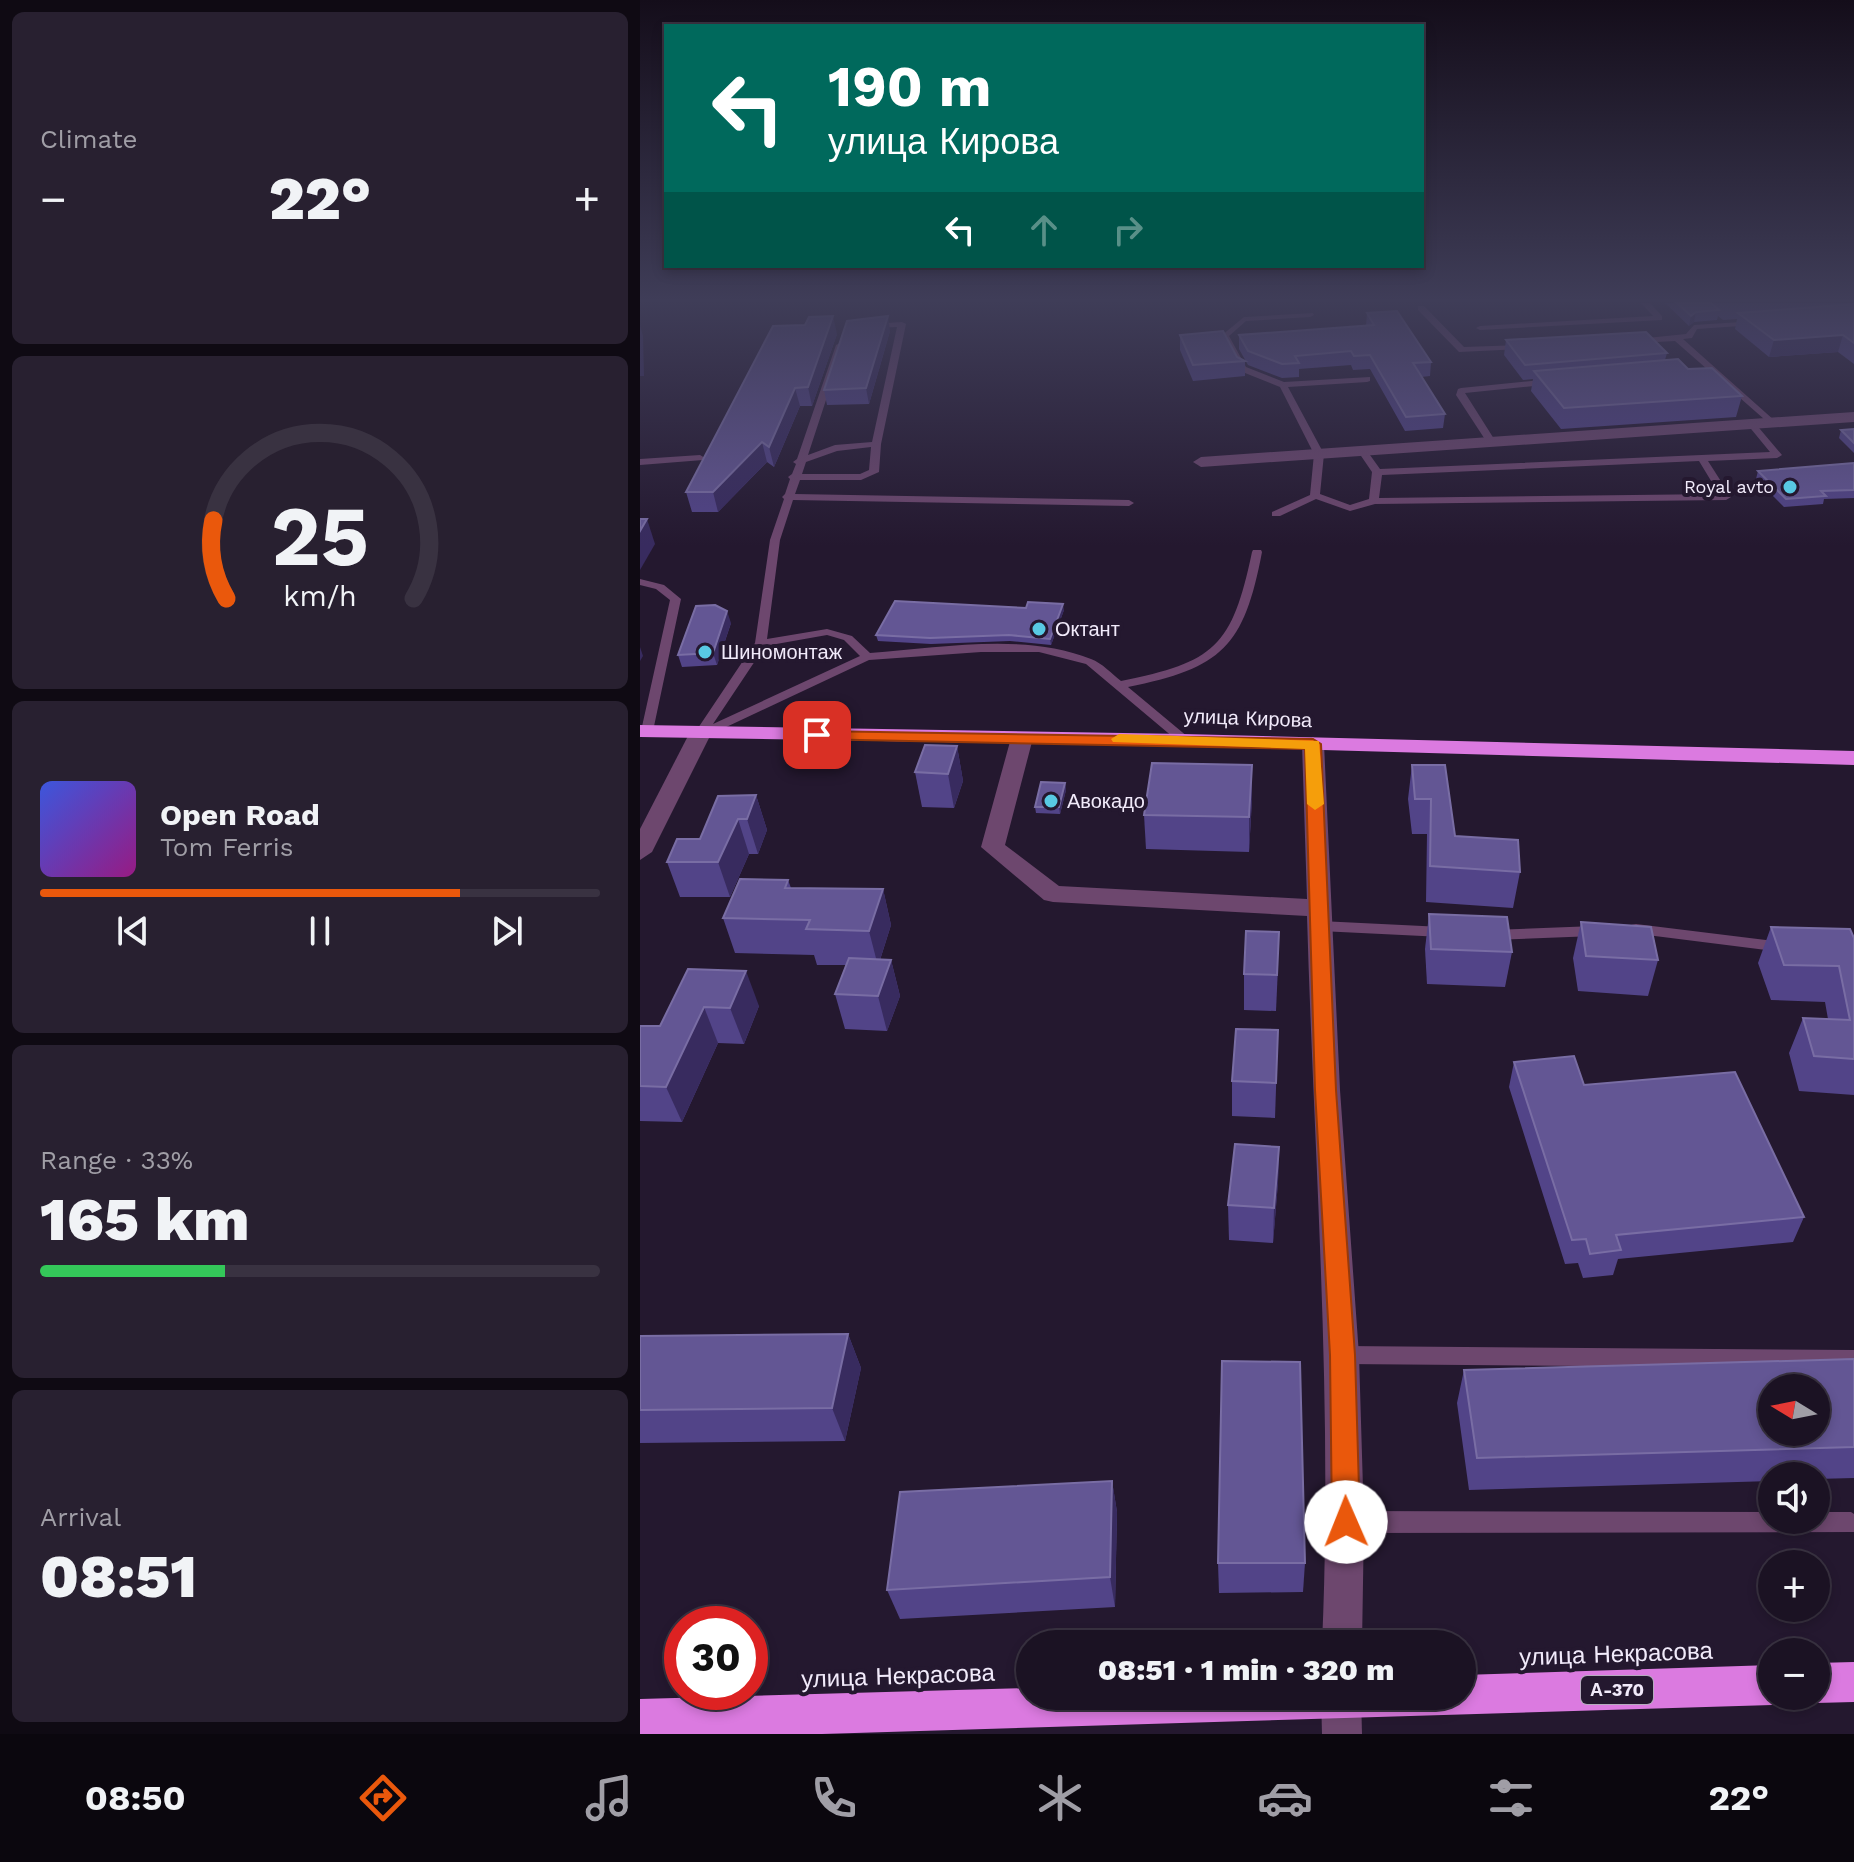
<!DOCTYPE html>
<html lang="en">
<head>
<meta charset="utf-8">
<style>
	body { margin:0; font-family:"Work Sans",sans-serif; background:#282030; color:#f1f3f6; height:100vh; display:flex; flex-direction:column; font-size:30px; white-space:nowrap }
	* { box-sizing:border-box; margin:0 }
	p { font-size:26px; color:#a09ea6 }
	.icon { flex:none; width:44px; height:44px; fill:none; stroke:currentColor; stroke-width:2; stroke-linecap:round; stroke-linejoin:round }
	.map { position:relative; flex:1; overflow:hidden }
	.side { display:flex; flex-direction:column; gap:12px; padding:12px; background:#0f0a13; width:640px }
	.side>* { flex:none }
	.guide { position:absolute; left:24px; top:24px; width:760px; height:244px; border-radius:0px; box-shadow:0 4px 12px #0003,0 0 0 2px #393241; background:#00695c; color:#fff; overflow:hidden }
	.needle { width:52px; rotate:280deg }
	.buttons { position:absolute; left:1118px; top:1374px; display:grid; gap:16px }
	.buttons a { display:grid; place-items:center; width:72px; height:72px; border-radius:50%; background:#1b1223; box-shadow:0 4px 12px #0003,0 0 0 2px #393241; font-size:40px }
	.speed { position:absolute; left:24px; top:1606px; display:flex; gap:16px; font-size:40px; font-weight:700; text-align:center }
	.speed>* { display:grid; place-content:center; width:104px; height:104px; border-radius:50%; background:#1b1223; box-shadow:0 4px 12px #0003,0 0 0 2px #393241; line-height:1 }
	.speed .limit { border:12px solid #d22; background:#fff; color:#111 }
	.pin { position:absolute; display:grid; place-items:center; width:68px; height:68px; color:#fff; margin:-34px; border-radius:16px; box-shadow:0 4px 12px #0006 }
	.me { position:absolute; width:88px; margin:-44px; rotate:359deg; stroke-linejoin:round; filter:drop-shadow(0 0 6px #0008) }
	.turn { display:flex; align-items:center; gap:28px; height:168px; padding:0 32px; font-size:36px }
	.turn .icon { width:104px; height:104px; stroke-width:2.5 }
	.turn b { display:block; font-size:56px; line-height:68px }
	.lanes { display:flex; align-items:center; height:76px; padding:0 32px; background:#0003; justify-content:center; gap:40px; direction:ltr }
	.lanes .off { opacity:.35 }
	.big { font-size:60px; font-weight:800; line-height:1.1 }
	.side .card { flex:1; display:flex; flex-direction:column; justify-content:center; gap:12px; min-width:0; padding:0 28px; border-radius:12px; background:#282030 }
	.side .dial { align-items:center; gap:0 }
	.dial svg { height:208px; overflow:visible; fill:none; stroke:#393241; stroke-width:7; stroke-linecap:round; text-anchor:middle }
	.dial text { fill:#f1f3f6; stroke:none }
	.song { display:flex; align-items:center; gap:24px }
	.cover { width:96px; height:96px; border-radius:12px; background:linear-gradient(135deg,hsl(230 70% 55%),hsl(310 70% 35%)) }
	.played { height:8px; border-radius:4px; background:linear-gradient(90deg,#ea580c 75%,#393241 75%) }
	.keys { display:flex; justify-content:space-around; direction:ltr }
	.heat { display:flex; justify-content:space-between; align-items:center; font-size:44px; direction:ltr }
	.charge { height:12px; border-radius:6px; background:linear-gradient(90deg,#34c759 33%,#393241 0) }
	.trip { position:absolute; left:376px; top:1630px; width:460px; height:80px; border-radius:40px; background:#1b1223; box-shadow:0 4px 12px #0003,0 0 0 2px #393241; font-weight:800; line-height:80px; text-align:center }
	.tab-bar { display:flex; height:128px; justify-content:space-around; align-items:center; background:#0b070e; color:#a09ea6 }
	.tab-bar .icon { width:56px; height:56px }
	.tab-bar .active { color:#ea580c }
	.tab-bar b { font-size:36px; color:#f1f3f6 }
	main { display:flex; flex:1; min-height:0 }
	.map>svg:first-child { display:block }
</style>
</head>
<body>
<main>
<section class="side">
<div class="card"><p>Climate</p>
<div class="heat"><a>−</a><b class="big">22°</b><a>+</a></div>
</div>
<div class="card dial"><svg viewBox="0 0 100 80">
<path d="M14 69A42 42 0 1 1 86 69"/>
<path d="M14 69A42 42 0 0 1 9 39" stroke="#ea580c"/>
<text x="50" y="56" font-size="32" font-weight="700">25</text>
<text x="50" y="72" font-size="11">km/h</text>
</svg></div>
<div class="card">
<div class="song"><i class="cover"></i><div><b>Open Road</b><p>Tom Ferris</p></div></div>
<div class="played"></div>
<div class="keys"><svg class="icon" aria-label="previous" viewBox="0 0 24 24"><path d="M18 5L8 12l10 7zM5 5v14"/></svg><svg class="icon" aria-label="pause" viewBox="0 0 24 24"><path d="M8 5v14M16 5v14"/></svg><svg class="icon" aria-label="next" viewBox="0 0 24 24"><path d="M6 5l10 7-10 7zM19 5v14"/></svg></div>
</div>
<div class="card"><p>Range · 33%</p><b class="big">165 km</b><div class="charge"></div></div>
<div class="card"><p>Arrival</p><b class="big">08:51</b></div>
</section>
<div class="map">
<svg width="1214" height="1734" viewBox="0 0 1214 1734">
	<rect width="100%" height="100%" fill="#24182f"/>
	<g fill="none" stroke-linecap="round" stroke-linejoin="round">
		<g fill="#6d476e" fill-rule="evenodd">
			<path d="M1001,303H1010L1022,316V320L840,330L836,328L840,326L1013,316Z"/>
			<path d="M778,306H784L824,347L881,345L885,347L881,349L819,352L778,310Z"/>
			<path d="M673,313L674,315L670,317L606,321L589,336L606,367L644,382L730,377V381L727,382L648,387L684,454L680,494L710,505L729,499L732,472L717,450L722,447L725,448L740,469L1130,452L1107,424L1111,421L1114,422L1142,455L1137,458L1068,461L1091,497L1086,500L735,504L710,511L676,499L640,516H632V512L670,495L674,454L640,387L600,371L581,336L604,317ZM1059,461L1079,494L739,498L742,475Z"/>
			<path d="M1117,321V325H1114L1057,329L1052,338L1043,339L1135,421V425L1132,426L1035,341L997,343L993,341L997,339L1046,334L1054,325Z"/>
			<path d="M262,322L266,324L241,444L239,472L221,480H160L155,494L489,500L494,503L489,506L153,500L140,540L127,639L187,629L212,636L230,653C301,648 383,632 451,659C462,663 472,674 481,681C575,662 592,647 612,552L613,550H621L622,552C604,647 582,668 488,687L548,737L550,740L548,743H540L446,664L399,652H341L229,660L65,737L60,738L54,734L115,643L130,540L144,499L142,497L145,494L150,479L148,477L152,474L156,464L153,462L157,459L196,345L200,343L204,345L168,455L195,445L232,442L257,327L230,328L226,326L230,324ZM231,447L229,470L220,474H162L166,462L197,451ZM187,635L204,640L220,656L73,724L125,646Z"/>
			<path d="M911,379L914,380V384L825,393L856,442L851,445L848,444L816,395L818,389L821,388Z"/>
			<path d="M60,455L65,458L63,460L0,465V459Z"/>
			<path d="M0,579L24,585L41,599L13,731L7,735L1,731L30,600L16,589L0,585Z"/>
			<path d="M680,921L803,927L808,928L810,932L808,936L803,937L680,931L673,926Z"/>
			<path d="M996,924L1142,942L1147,943L1149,947L1147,951L1142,952L991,933L989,929L991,925Z"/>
			<path d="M955,926L960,927L962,931L960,935L955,936L852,940L847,939L845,935L847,931L852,930Z"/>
			<path d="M703,1346L1214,1350V1368L703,1364L696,1361L693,1355L696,1349Z"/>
			<path d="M706,1511L1132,1512V1520H1176V1512H1211L1214,1514V1532L706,1533L698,1530L695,1522L698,1514Z"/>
		</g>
		<g fill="#6d476e" fill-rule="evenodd">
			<path d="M1214,412V422L561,467L553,462L561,457Z"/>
			<path d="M60,728L71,734L12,852L0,860V829L49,734Z"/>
			<path d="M382,732L393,738L365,845L419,886L667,899L662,744L673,737L684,744L700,1090L719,1355L724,1522L722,1644H682C693,1401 674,1159 667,916L413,902L404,900L341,847L371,738Z"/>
			<path d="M681,1696H721L722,1734H682Z"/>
		</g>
		<g fill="#db7ae0" fill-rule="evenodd">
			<path d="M0,725L544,734L1214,751V765L544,746L0,737Z"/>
			<path d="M1214,1662V1702L1176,1703L1162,1697L1176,1696V1663Z"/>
			<path d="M1132,1665V1696H1147L1132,1705L182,1734H0V1699L390,1688V1696H822V1675Z"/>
		</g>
	</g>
	<g fill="#524488">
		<path d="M1025,303H1214V364L1198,352L1129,357L1095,329L1097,319L1083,320L1078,316L1077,320L1054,322L1049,326Z"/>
		<path d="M727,313L791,362L790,376L781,377L805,414L803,428L765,431L730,369L713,370L711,365L659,369V377L642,378L608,365L599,349V335L726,326Z"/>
		<path d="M250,331L229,404L187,405L184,390Z"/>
		<path d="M197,334L172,406H160L134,467L127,462L78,512H52L46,492Z"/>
		<path d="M540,335L605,361V376L553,381L540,350Z"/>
		<path d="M866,340L1027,353L1025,360L1048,369L1102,396L1096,417L921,429L891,391L893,379L883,380L864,355Z"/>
		<path d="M1214,429V453L1199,438L1201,430Z"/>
		<path d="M1214,463V498L1184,499L1183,504L1144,507L1116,479L1118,471Z"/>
		<path d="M424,610L411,645L370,641L291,644L238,641L236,635Z"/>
		<path d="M91,623L77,665L42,667L38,655Z"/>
		<path d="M317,746L323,781L314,808L282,807L275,772Z"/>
		<path d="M772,765L815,836L880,872L873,908L786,902L787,834H772L768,799Z"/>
		<path d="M425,783L426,790L420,814L396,813L395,807Z"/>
		<path d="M116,795L127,830L118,854H109L90,897H40L27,862L60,839Z"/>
		<path d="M612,799L609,852L506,849L504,815Z"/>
		<path d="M148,880L151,888L243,889L251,925L240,960H251L260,996L247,1031L205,1029L195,994L206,965H177L174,955L95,953L83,918Z"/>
		<path d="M789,914L872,952L865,987L787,984L785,949Z"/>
		<path d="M941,922L1018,960L1008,996L938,991L933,958Z"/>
		<path d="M1131,927L1214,938V1095L1159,1091L1149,1053L1163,1018L1188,1019L1185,1002L1131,1000L1118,963Z"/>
		<path d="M638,967L636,1011L604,1010V974Z"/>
		<path d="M48,969L119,1006L104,1044L78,1043L42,1122L0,1121V1026H20Z"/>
		<path d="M638,1030L635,1118L592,1116V1081Z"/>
		<path d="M874,1062L1164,1217L1153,1242L978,1259L973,1275L943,1278L938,1263L925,1264L869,1087Z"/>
		<path d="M639,1147L638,1182L633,1243L589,1240L588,1205Z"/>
		<path d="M208,1334L221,1368L205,1441L0,1443V1336Z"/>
		<path d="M1214,1359V1478L1176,1479V1476H1132V1481L829,1490L817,1403L824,1370Z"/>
		<path d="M472,1481L477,1512L475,1607L260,1619L247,1590Z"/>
		<path d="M578,1563H665L663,1592L579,1593Z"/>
	</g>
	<g fill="#382b5f">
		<path d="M1056,312L1054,322L1049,326L1051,316Z"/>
		<path d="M193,316L197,334L172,406L168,387Z"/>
		<path d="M248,316L250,331L229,404L226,388Z"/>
		<path d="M0,325L3,336L4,376H0Z"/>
		<path d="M1203,335L1198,352L1129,357L1134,340Z"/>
		<path d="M155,388L160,406L134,467L129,447Z"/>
		<path d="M122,442L127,462L78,512L73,492Z"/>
		<path d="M7,519L15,544L0,570V531Z"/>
		<path d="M423,604L424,610L411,645L410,639Z"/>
		<path d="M87,611L91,623L77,665L73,653Z"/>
		<path d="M0,647L3,656L0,661Z"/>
		<path d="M317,746L323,781L314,808L308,774Z"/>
		<path d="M612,765V799L609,852V817Z"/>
		<path d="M425,783L426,790L420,814L419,807Z"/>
		<path d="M116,795L127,830L118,854L107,819Z"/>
		<path d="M98,819L109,854L90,897L78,862Z"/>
		<path d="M243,889L251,925L238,966L229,931Z"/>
		<path d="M251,960L260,996L247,1031L238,996Z"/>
		<path d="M106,971L119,1006L104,1044L90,1008Z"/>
		<path d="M64,1007L78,1043L42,1122L26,1087Z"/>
		<path d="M639,1147L638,1182L633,1243L634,1208Z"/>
		<path d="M208,1334L221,1368L205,1441L192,1408Z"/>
		<path d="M472,1481L477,1512L475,1607L470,1577Z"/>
	</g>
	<g fill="#635694" stroke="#796da4" stroke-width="2" fill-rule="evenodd">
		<path d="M1037,303H1071L1079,310L1056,312L1051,316Z"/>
		<path d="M1214,304V343L1203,335L1134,340L1098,313Z"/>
		<path d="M757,311L791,362L773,363L805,414L766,417L730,355L714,356L711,351L655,356L659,363L642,364L608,351L599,335L734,325L727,313Z"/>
		<path d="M193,316L168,387L155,388L129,447L122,442L73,492H46L133,326L165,325L169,317Z"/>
		<path d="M248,316L226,388L184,390L207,321Z"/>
		<path d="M583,331L597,357L605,361L553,365L540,335Z"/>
		<path d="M1006,332L1027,353L885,365L866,340Z"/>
		<path d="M1038,359L1048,369L1072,368L1102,396L924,408L894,371Z"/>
		<path d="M1214,429V443L1201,430Z"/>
		<path d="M1214,463V490L1181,491L1186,496L1146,499L1118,471Z"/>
		<path d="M0,519H7L0,531Z"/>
		<path d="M255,601L386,608L388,602L423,604L410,639L369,635L290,638L236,635Z"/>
		<path d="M75,605L87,611L73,653L38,655L56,606Z"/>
		<path d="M285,745L317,746L308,774L275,772Z"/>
		<path d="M512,763L612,765L609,817L504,815Z"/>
		<path d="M772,765H805L815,836L878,840L880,872L790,866L791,799H775Z"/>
		<path d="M401,782L425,783L419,807H395Z"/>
		<path d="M116,795L107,819H98L78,862H27L37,839H60L78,796Z"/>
		<path d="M100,879L148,880L145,888L243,889L229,931L166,929L170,920L83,918Z"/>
		<path d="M789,914L867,917L872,952L791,949Z"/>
		<path d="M941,922L1011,927L1018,960L946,956Z"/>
		<path d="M1131,927L1210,929L1214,938V1059L1174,1056L1163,1018L1210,1020L1199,966L1144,965Z"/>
		<path d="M606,931L639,932L637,975L604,974Z"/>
		<path d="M209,958L251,960L238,996L195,994Z"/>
		<path d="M48,969L106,971L90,1008L64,1007L26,1087L0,1086V1026H20Z"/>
		<path d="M596,1029L638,1030L636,1083L592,1081Z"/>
		<path d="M934,1056L944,1085L1095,1072L1164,1217L976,1235L981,1250L950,1254L946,1239L932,1240L874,1062Z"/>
		<path d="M595,1144L639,1147L634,1208L588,1205Z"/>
		<path d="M208,1334L192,1408L0,1410V1336Z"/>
		<path d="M1214,1359V1447L837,1458L824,1370ZM1132,1388H1176V1432H1132Z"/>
		<path d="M582,1361L660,1362L665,1563H578Z"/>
		<path d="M472,1481L470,1577L247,1590L260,1492Z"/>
	</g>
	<linearGradient id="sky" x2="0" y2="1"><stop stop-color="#140d1a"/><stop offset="0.55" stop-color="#3f3d58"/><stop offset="1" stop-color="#3f3d58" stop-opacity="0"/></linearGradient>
	<rect width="1214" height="546" fill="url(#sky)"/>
	<path fill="#ea580c" stroke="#983908" stroke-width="2" d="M177,731L673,739L681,744L696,1090L715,1355L720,1522L715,1531L706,1536L696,1531L692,1522L690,1355L675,1090L665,749L172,739V732Z"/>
	<path fill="#f59e0b" d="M479,734L679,741L684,804L675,810L667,804L665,749L473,742L471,739Z"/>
	<g fill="#58c9e3" stroke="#24182f" stroke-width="3">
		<circle cx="1150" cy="487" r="8"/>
		<circle cx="399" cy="629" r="8"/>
		<circle cx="65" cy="652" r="8"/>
		<circle cx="411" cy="801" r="8"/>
	</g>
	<g text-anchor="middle" stroke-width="8" stroke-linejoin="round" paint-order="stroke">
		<g font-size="18" fill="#f1eafa" stroke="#24182f" text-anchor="end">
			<text x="1134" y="493">Royal avto</text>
		</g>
		<rect fill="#24182f" stroke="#b4abbd" stroke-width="2" x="941" y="1676" width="72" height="28" rx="6"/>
		<g font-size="18" font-weight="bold" fill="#f1eafa">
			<text x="977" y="1696">А-370</text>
		</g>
		<g font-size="20" fill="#f1eafa" stroke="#24182f" text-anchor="start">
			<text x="415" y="636">Октант</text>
			<text x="81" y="659">Шиномонтаж</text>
			<text x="427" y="808">Авокадо</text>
		</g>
		<g font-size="20" fill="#f1eafa" stroke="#24182f">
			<text transform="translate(608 718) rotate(2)" y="7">улица Кирова</text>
		</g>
		<g font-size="24" fill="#f1eafa" stroke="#24182f">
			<text transform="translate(976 1654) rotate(-2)" y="8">улица Некрасова</text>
			<text transform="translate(258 1676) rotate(-2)" y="8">улица Некрасова</text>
		</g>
	</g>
</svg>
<div class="buttons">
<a><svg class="needle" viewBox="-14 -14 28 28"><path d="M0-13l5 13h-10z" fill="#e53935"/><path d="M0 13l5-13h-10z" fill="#a09ea6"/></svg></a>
<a><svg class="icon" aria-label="sound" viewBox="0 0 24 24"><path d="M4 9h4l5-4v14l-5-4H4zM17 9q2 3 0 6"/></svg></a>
<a>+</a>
<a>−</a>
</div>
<div class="speed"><div class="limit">30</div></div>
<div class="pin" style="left:177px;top:735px;background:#d93025"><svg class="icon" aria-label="arrive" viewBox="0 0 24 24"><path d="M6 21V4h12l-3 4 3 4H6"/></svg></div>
<svg class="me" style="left:706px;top:1522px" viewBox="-20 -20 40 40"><circle r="19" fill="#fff"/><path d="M0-13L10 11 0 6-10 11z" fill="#ea580c"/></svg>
<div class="trip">08:51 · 1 min · 320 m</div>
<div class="guide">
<div class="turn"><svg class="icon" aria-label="left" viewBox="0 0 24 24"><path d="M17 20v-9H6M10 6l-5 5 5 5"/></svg><div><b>190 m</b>улица Кирова</div></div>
<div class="lanes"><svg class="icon" aria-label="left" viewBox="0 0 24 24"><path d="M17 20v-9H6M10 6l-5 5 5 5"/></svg><svg class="icon off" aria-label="ahead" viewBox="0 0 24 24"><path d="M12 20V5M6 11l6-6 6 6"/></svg><svg class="icon off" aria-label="right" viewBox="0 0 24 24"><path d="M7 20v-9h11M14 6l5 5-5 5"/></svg></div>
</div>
</div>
</main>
<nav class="tab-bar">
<b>08:50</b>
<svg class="icon active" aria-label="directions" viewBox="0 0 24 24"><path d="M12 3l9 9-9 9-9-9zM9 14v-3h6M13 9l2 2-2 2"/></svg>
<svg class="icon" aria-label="music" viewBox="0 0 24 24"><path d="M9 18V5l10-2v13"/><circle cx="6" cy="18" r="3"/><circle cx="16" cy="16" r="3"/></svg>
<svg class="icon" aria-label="phone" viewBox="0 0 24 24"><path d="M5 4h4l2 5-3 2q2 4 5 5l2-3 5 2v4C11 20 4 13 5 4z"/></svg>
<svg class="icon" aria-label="climate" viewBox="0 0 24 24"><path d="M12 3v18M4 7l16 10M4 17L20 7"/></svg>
<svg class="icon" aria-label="car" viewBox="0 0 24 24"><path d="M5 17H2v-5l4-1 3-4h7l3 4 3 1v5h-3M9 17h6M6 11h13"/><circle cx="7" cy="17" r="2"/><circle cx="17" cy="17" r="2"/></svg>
<svg class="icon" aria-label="filters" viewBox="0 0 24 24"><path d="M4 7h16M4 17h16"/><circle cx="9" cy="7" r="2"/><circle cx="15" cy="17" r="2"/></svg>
<b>22°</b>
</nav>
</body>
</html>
